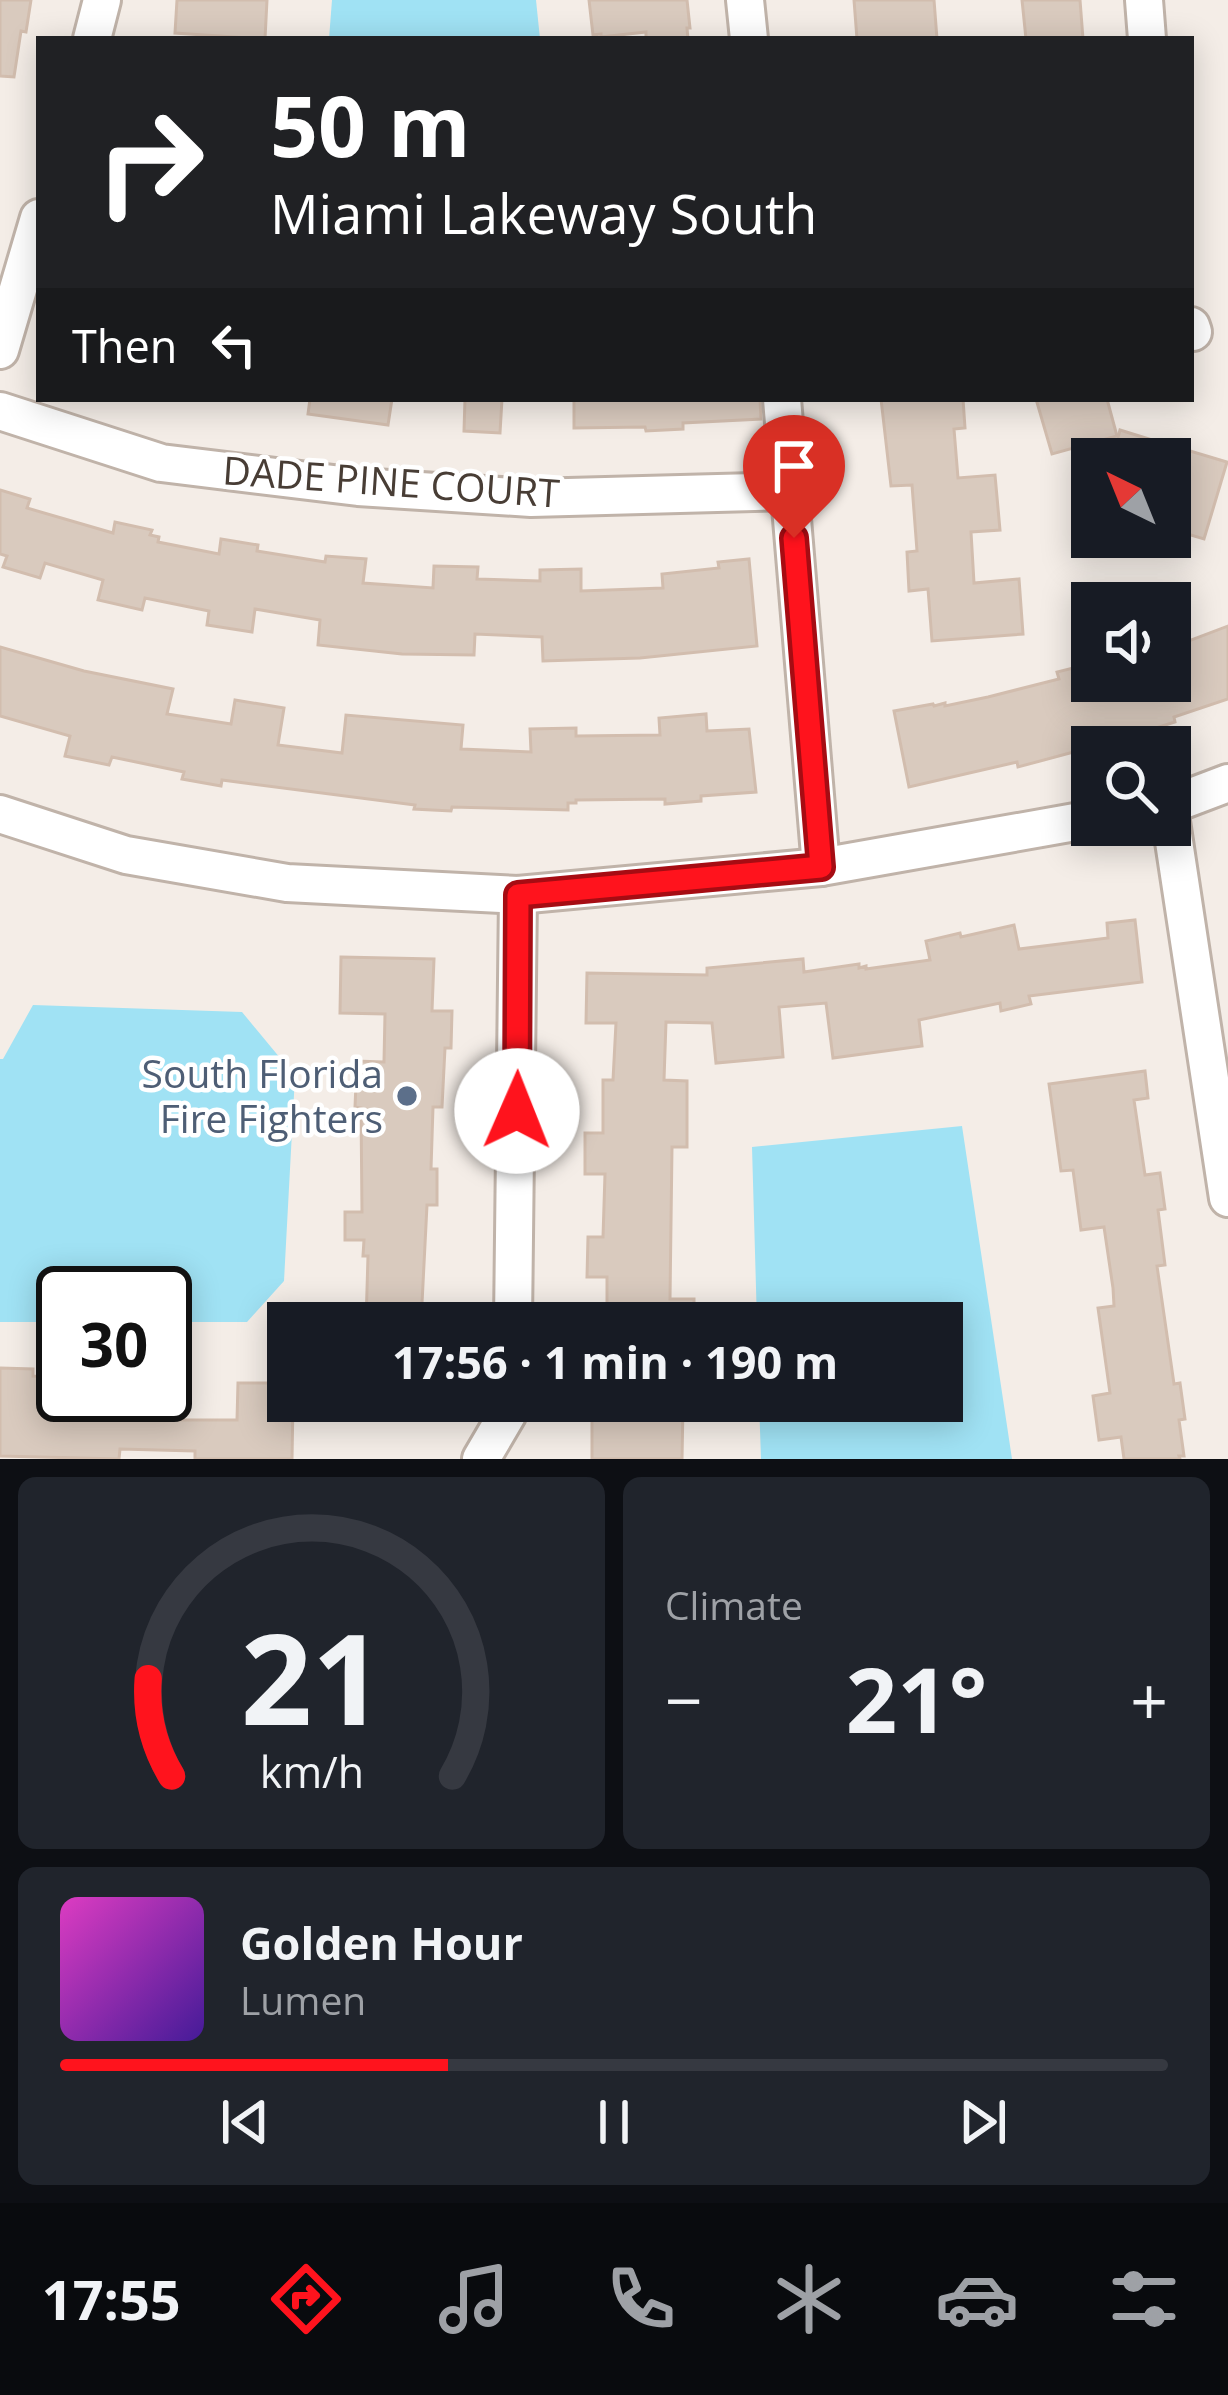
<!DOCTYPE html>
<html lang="en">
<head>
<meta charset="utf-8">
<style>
	body { margin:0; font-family:"Open Sans",sans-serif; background:#20242c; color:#f1f3f6; height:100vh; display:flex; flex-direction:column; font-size:45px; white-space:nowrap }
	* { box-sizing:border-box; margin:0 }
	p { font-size:39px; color:#9ea1a6 }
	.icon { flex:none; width:66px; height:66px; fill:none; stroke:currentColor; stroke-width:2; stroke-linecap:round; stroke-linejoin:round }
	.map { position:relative; height:1459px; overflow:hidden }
	.panel { display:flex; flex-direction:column; gap:18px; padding:18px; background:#0d0f14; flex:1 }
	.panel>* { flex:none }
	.banner { position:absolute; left:36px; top:36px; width:1158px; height:366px; border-radius:0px; box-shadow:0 6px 30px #0003; background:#202124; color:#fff; overflow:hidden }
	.needle { width:78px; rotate:317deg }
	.controls { position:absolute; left:1071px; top:438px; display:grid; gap:24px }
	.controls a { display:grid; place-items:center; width:120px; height:120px; border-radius:0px; background:#171b24; box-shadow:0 6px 30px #0003; font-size:60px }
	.speed { position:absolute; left:36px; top:1266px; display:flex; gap:24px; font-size:60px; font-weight:700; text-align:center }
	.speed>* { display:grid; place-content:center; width:156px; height:156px; border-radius:50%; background:#171b24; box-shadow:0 6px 30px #0003; line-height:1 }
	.speed .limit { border:6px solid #111; border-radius:18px; background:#fff; color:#111 }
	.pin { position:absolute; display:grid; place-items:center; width:102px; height:102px; color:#fff; margin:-123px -51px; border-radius:50% 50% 50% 0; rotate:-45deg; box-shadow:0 0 12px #0007 }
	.pin .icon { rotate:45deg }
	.me { position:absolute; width:132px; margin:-66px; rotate:1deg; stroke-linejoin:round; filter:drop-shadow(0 0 9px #0008) }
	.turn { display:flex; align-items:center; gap:42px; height:252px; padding:0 36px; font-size:54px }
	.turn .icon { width:156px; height:156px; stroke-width:2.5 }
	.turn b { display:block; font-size:84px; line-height:102px }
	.then { display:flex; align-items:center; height:114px; padding:0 36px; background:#0003; gap:24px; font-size:45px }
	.big { font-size:90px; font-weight:700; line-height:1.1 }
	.panel .card { flex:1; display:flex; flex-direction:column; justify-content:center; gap:18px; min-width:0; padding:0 42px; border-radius:18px; background:#20242c }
	.panel .dial { align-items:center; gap:0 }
	.dial svg { height:312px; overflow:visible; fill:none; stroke:#363941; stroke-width:7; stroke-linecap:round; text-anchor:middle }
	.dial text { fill:#f1f3f6; stroke:none }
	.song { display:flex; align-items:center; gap:36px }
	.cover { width:144px; height:144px; border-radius:18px; background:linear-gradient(135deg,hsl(310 70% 55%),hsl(260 70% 35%)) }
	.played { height:12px; border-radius:6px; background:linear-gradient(90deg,#ff131d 35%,#363941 35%) }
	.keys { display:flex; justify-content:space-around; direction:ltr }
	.heat { display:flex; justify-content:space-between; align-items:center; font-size:66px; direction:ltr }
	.panel .tiles { flex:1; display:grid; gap:18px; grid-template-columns:1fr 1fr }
	.card:last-child { grid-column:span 2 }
	.trip { position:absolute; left:267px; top:1302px; width:696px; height:120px; border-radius:0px; background:#171b24; box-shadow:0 6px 30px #0003; font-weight:700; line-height:120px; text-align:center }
	.tabs { display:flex; height:192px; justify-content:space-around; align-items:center; background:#090b0e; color:#9ea1a6 }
	.tabs .icon { width:84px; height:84px }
	.tabs .active { color:#ff131d }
	.tabs b { font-size:54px; color:#f1f3f6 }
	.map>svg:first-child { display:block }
</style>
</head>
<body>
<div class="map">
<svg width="1228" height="1459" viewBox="0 0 1228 1459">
	<rect width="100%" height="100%" fill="#f4ede7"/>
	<g fill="#a0e2f4">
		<path d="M332,0H536L540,39H329Z"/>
		<path d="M33,1005L242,1012L295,1076L284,1281L247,1322H165V1293H63V1322H0V1059H3Z"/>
		<path d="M962,1126L1012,1459H761L759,1401H942V1323H757L752,1147Z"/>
	</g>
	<g fill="#d9cabe" stroke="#d2bdae" stroke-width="3">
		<path d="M0,0H31L26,32L21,31L14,77L0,76Z"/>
		<path d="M177,0H267L265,39L175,33Z"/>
		<path d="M589,0H687L690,28H687L688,39H646V32L601,37V34L593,35Z"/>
		<path d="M854,0H934L937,39H857Z"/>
		<path d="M1022,0H1080L1083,39H1026Z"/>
		<path d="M310,399H392L388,425L308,414Z"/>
		<path d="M465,399H502L500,433L464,431Z"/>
		<path d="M574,399H760L761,419L683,423V429L646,431L645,427L574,428Z"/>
		<path d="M881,399H963L965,428L954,429L958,478L995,475L1000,530L971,532L974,583L1019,579L1023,634L932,641L928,589L909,591L907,552L917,551L912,485L891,486Z"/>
		<path d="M1036,399H1107L1117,436L1052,454Z"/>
		<path d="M1120,430L1149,439L1142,459H1112Z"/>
		<path d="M1170,445L1227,462L1204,539L1170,529Z"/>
		<path d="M0,490L30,499L27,508L113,533L115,522L152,530L150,535L159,537L158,542L219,554L221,539L258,545L257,551L325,562L326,556L366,559L363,583L433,588L434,566L478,567L477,579L540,581V570L581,569V591L663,588L662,574L719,568L718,562L749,559L757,646L640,658L543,661L542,637L475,634L474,655L402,654L318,645L320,620L255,609L252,632L207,625L209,611L145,598L142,610L98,600L103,580L45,563L40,578L3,567L7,556L0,554Z"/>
		<path d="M1228,626V699L1174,717L1175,722L1118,740L1018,767L1017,762L909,787L894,711L933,704L934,706L945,703V706L988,697L1059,679L1057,672L1085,665L1089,681H1170V648Z"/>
		<path d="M0,647L84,671L173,689L167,714L231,724L235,700L284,708L278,745L342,753L346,715L463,725L461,749L531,752L530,729L576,728V736L660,735L659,718L706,714L707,731L749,729L756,792L701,796V801L665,804V799L576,800V803H568V810L452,807L451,811L414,809L415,805L222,780L221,786L182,779L184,772L112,757L109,765L65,756L70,736L0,716Z"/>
		<path d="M1135,920L1142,982L1029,996L1031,1004L1001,1011L1000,1003L919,1020L922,1046L833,1058L826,1003L779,1007L783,1057L716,1063L712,1023L666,1022L664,1080L687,1081V1147H672L670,1299H694V1323H607V1277H587L588,1237H603L605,1174H585V1133H603V1080H613L616,1023H586L587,973L707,975V968L803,959L804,972L859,964V968L866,966V969L930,960L926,941L960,933L961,937L1014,925L1019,949L1108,938L1107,923Z"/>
		<path d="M341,957L434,959L432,1011H452L451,1048H445L442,1107H433L431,1169H437V1205H427L421,1323H366L368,1256H363L364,1240H345V1212H362L361,1108L355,1107L357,1061L384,1062L385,1014L340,1013Z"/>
		<path d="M1145,1071L1148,1098L1134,1100L1145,1175L1160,1173L1165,1209L1158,1210L1165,1265L1157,1266L1174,1384L1180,1383L1185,1419L1179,1420L1184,1456H1179L1180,1459H1124L1121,1437L1099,1440L1093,1396L1110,1393L1098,1308L1114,1306L1113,1288L1104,1227L1081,1230L1073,1170L1061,1171L1049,1084Z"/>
		<path d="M0,1368L33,1369V1376L63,1377V1401L117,1402L118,1395H172V1420H237L238,1383H288V1401H293L292,1459H195V1451L120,1449L119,1459L0,1456Z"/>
		<path d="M592,1405H683L682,1459H592Z"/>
	</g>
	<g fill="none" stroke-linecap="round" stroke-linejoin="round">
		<g stroke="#c0b3a9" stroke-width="42">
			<g id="minor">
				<path d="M745,0L749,39"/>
				<path d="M1144,0L1147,39"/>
				<path d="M92,39L102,0"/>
				<path d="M1191,326L1193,332"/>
				<path d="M0,350L39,218"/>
				<path d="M782,399L821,867"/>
				<path d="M0,411L161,463L358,487L531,498L790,491"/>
				<path d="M1170,805L1228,783"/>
				<path d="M0,814L126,855L287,883L518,895L821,867L1092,819"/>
				<path d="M1170,815L1228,1198"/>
				<path d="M513,1323L518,895"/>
				<path d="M481,1459L508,1413L509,1401"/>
			</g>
		</g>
		<use href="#minor" stroke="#fff" stroke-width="36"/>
	</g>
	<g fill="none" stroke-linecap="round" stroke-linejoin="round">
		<g stroke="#a60c13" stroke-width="30">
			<path id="route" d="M517,1111L518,895L821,867L794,538"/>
		</g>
		<use href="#route" stroke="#ff131d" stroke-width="21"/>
	</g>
	<circle fill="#5c6f8a" stroke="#fff" stroke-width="4.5" cx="407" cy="1096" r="12"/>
	<g text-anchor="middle" stroke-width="9" stroke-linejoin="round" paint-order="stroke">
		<g font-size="39" fill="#483d35" stroke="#fff">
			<text transform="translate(391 482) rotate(4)" y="14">DADE PINE COURT</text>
		</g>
		<g font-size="39" fill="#4e5e75" stroke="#fff" text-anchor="end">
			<text x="383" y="1088">South Florida<tspan x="383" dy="45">Fire Fighters</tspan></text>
		</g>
	</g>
</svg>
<div class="controls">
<a><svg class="needle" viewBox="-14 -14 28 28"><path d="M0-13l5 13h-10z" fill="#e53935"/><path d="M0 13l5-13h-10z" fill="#9ea1a6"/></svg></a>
<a><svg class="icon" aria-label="sound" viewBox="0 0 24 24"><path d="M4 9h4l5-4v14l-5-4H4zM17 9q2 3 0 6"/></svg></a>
<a><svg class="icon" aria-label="search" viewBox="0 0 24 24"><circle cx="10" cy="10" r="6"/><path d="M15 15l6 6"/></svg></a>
</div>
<div class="speed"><div class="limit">30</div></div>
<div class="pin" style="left:794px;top:538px;background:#d93025"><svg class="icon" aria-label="arrive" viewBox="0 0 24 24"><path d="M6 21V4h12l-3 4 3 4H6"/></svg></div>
<svg class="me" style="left:517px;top:1111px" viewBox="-20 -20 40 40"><circle r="19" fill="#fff"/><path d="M0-13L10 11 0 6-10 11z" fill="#ff131d"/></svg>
<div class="trip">17:56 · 1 min · 190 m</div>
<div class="banner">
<div class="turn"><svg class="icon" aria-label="right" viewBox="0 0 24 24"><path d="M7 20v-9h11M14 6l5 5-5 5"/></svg><div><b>50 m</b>Miami Lakeway South</div></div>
<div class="then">Then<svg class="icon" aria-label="left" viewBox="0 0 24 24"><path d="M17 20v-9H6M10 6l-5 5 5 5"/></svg></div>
</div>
</div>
<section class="panel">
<div class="tiles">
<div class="card dial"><svg viewBox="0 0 100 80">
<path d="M14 69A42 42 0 1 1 86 69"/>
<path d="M14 69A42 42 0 0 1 8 44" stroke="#ff131d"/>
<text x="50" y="56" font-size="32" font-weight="700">21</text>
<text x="50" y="72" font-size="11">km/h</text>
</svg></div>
<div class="card"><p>Climate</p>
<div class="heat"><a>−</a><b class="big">21°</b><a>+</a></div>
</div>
<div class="card">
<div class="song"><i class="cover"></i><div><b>Golden Hour</b><p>Lumen</p></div></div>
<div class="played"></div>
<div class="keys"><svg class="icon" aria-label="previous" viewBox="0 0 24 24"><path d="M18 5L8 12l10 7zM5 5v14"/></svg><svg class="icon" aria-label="pause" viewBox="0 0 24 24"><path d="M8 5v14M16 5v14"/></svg><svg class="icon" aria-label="next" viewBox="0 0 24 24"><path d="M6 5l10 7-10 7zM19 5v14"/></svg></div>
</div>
</div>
</section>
<nav class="tabs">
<b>17:55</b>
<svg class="icon active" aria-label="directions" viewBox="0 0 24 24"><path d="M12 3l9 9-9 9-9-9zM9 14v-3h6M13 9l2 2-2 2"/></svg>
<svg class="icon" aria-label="music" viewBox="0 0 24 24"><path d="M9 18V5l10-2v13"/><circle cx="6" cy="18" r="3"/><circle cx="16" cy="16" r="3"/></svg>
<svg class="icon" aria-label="phone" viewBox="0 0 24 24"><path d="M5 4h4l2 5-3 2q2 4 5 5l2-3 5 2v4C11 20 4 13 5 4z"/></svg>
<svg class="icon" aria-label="climate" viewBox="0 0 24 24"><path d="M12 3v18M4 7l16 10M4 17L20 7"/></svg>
<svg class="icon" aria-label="car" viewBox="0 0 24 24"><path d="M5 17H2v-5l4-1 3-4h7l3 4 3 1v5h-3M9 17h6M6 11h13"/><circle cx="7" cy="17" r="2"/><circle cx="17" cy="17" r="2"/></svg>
<svg class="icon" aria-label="filters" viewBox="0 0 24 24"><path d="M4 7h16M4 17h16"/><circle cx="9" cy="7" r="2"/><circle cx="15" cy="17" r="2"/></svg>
</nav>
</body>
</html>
